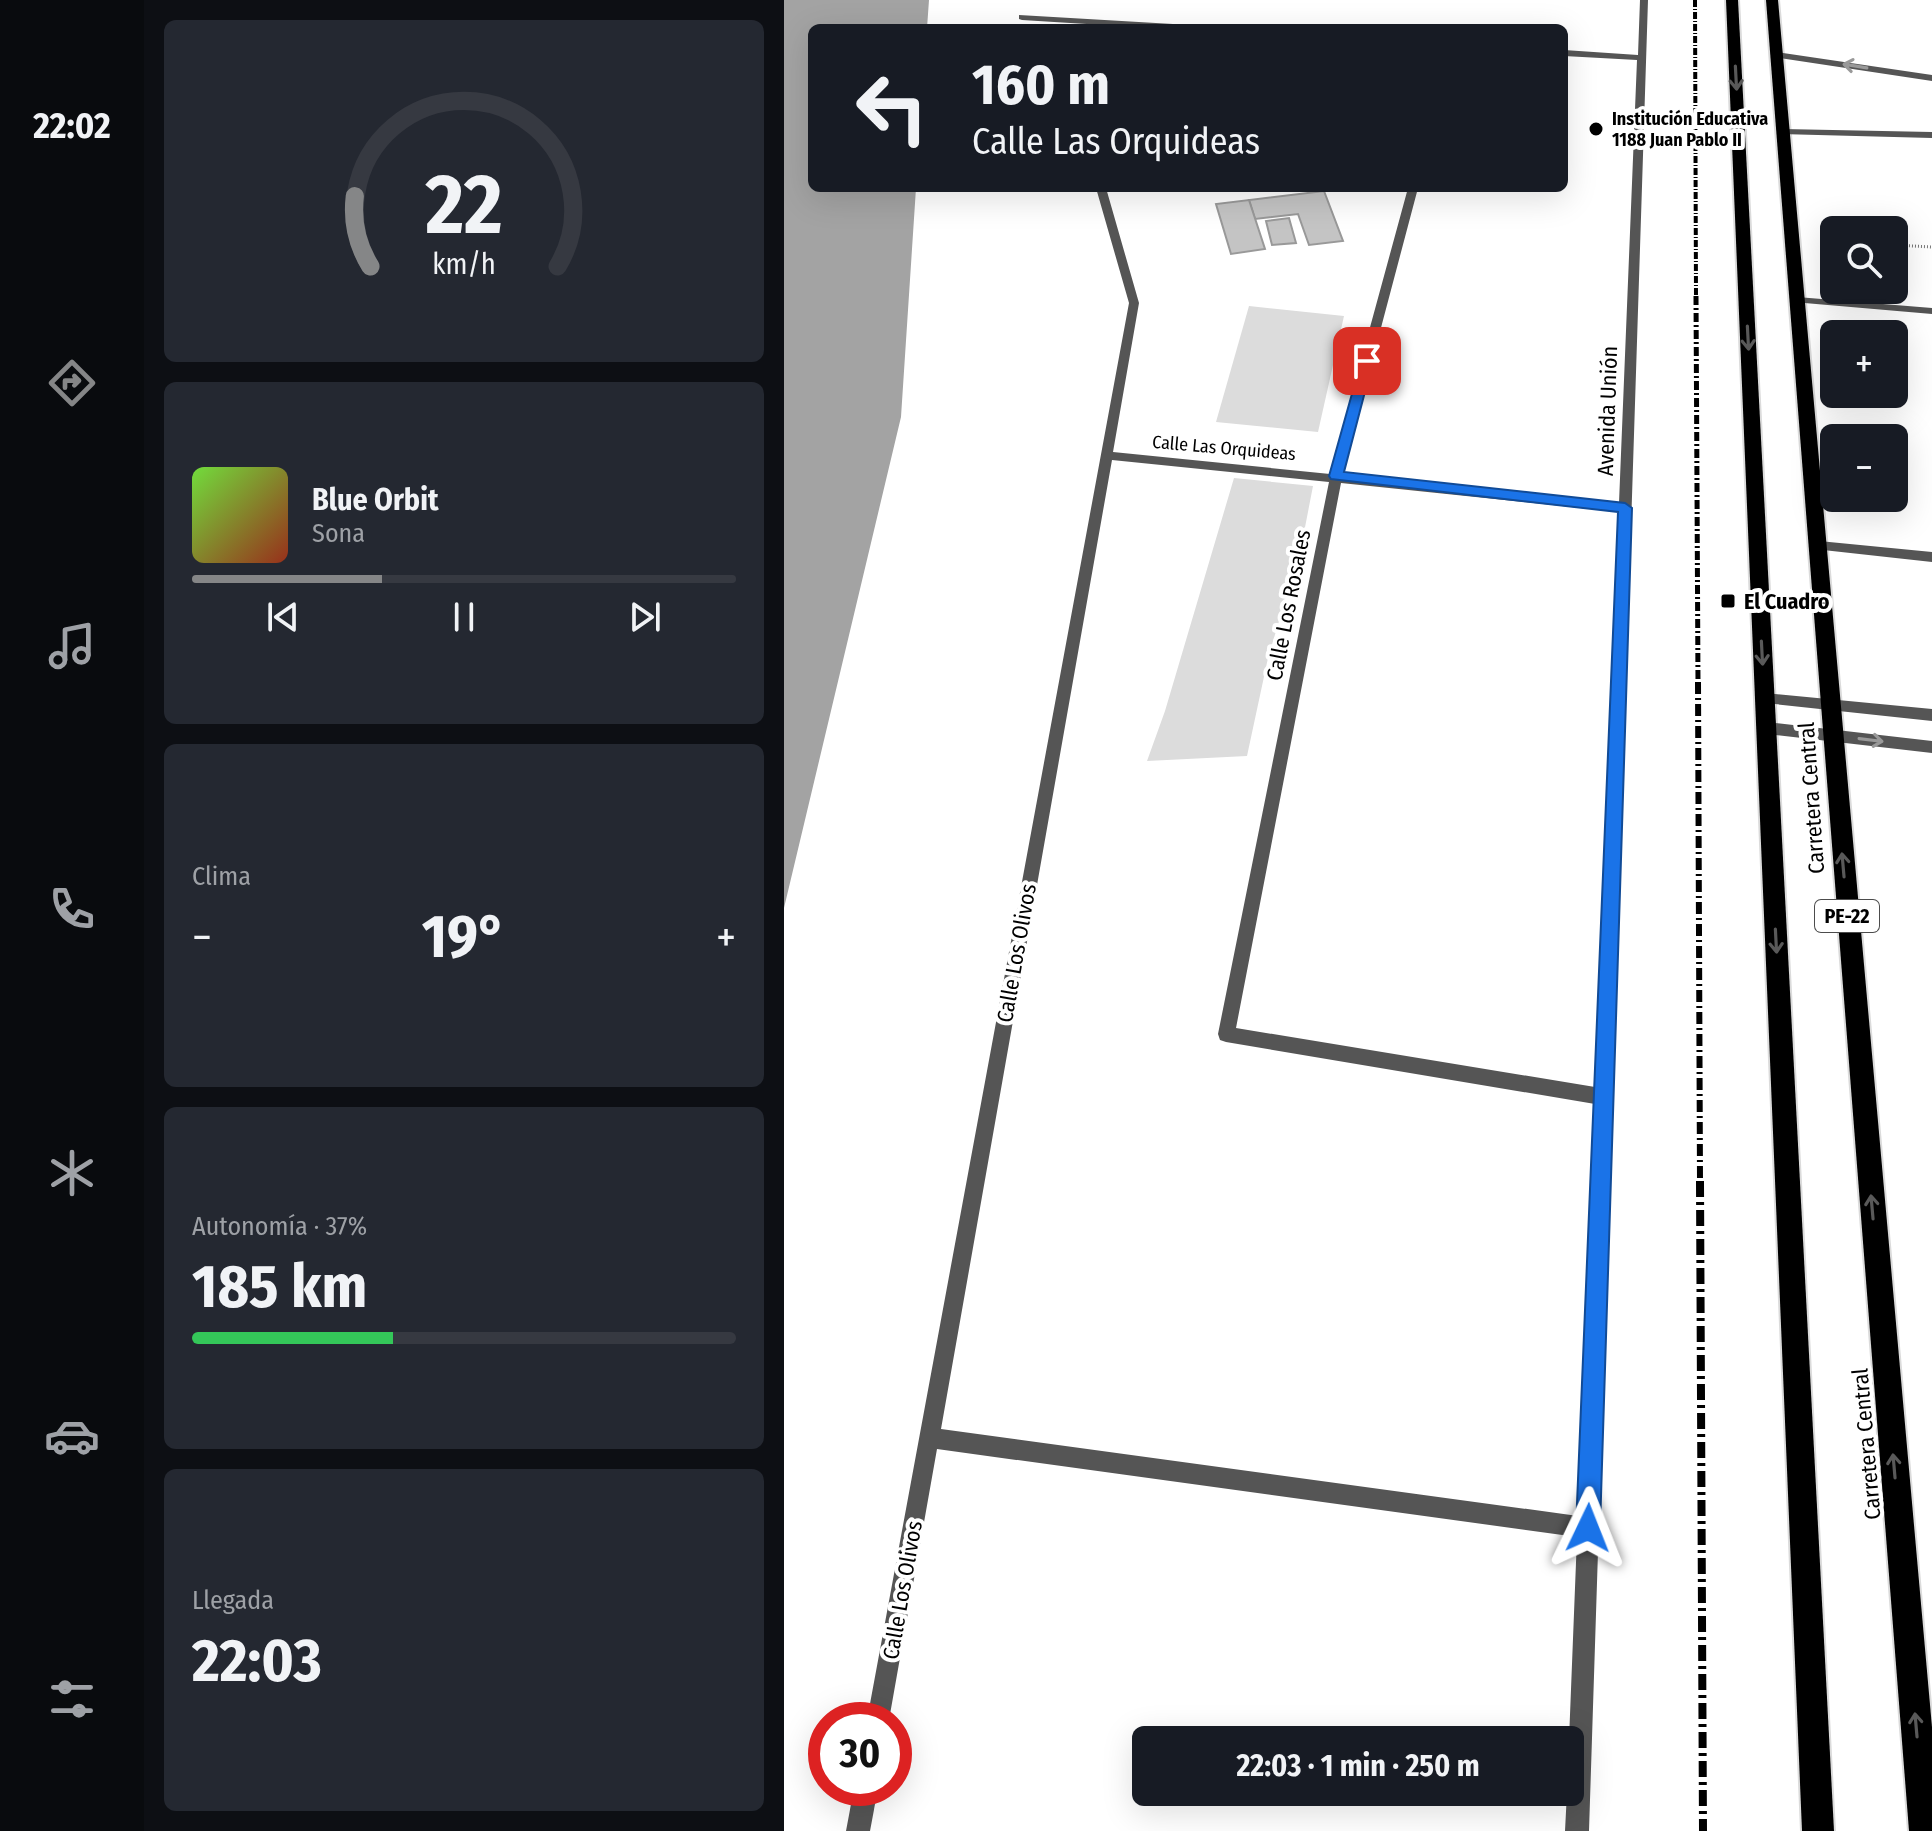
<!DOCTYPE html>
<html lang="es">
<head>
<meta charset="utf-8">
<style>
	body { margin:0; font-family:"Fira Sans Condensed",sans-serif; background:#242831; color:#f1f3f6; height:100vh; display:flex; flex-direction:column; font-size:30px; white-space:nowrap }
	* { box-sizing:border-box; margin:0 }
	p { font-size:26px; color:#9ea1a6 }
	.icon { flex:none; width:44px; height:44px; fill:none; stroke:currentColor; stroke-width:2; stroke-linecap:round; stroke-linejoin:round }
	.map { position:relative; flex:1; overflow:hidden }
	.details { display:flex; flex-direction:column; gap:20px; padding:20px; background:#0d0f14; width:640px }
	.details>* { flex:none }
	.banner { position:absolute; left:24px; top:24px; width:760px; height:168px; border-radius:12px; box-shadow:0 8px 32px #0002; background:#171b24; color:#f1f3f6; overflow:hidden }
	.buttons { position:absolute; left:1036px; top:216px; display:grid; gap:16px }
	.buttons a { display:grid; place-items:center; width:88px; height:88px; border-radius:12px; background:#171b24; box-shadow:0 8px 32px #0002; font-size:40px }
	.speed { position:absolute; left:24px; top:1702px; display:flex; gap:16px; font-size:40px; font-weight:700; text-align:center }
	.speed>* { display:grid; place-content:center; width:104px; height:104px; border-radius:50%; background:#171b24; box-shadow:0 8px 32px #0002; line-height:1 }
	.speed .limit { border:12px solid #d22; background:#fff; color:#111 }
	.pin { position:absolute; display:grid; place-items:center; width:68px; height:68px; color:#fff; margin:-34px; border-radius:16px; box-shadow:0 4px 12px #0006 }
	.me { position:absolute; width:88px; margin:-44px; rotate:2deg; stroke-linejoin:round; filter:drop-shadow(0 0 6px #0008) }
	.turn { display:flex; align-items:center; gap:28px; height:168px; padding:0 32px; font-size:36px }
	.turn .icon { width:104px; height:104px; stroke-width:2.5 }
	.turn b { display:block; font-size:56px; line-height:68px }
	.big { font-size:60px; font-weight:700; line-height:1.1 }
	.details .card { flex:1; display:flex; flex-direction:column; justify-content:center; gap:12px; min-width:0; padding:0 28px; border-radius:12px; background:#242831 }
	.details .dial { align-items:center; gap:0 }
	.dial svg { height:208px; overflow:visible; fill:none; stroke:#363941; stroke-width:7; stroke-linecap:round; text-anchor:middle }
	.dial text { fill:#f1f3f6; stroke:none }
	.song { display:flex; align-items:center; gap:24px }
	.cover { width:96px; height:96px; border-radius:12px; background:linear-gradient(135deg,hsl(100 70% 55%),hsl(10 70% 35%)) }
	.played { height:8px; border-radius:4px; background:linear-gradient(90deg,#858687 35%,#363941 35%) }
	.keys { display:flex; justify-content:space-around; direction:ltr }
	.heat { display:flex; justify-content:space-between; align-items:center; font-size:44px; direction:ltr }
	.charge { height:12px; border-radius:6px; background:linear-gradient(90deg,#34c759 37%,#363941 0) }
	.trip { position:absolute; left:348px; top:1726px; width:452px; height:80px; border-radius:12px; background:#171b24; box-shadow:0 8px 32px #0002; font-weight:700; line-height:80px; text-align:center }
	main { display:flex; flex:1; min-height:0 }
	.tab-bar { display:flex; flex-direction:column; width:144px; justify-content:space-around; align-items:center; background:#090b0e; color:#9ea1a6 }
	.tab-bar .icon { width:56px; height:56px }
	.tab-bar .on { color:#858687 }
	.tab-bar b { font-size:36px; color:#f1f3f6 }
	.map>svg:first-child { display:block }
</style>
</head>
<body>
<main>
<nav class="tab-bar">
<b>22:02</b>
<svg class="icon on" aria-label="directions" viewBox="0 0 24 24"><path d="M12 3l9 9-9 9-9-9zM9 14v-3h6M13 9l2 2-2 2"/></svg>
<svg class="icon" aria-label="music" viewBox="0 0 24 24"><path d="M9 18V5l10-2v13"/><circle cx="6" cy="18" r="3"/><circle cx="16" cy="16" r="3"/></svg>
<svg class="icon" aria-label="phone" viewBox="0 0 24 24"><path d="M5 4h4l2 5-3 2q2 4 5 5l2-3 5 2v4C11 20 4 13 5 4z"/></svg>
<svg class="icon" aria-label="climate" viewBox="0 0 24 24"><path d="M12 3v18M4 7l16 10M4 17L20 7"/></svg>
<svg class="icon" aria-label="car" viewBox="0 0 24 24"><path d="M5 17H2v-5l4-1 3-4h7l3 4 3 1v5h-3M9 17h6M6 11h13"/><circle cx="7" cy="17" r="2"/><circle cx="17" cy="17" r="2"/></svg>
<svg class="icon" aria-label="filters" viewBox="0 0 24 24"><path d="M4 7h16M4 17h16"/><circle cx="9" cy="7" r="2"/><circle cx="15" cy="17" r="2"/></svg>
</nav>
<section class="details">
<div class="card dial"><svg viewBox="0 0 100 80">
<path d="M14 69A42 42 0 1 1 86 69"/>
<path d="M14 69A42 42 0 0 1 8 42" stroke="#858687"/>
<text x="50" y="56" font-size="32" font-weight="700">22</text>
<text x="50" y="72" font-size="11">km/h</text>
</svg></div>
<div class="card">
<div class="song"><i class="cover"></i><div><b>Blue Orbit</b><p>Sona</p></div></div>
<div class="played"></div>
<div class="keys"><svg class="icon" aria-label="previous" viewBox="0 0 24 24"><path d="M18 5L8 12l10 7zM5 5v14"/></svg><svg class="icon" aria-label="pause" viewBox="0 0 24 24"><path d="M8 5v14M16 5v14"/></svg><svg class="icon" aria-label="next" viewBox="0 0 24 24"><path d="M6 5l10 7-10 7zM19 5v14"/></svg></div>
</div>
<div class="card"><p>Clima</p>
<div class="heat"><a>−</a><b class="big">19°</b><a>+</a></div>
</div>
<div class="card"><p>Autonomía · 37%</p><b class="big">185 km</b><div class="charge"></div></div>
<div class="card"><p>Llegada</p><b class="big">22:03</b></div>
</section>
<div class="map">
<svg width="1148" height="1831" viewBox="0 0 1148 1831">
	<rect width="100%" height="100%" fill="#fff"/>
	<g fill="#dcdcdc">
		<path d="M465,306L560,316L534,432L432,422Z"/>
		<path d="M450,478L529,486L517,548L484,658L463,756L363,761L381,711Z"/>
	</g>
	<path fill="#a3a3a3" d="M0,0H145L143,28H28V188H132L117,417L0,908Z"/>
	<g fill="#c4c4c4" stroke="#999" stroke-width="2">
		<path d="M540,191L559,241L525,245L514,214L471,219L465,200Z"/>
		<path d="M465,200L481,249L447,254L432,204Z"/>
		<path d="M505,218L512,243L488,245L482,221Z"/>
	</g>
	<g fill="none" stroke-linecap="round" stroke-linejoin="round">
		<g stroke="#dbdbdb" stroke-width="4">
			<g id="trunk">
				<path d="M942,0H954L1050,1831H1018Z"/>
				<path d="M982,0H994L1148,1727V1831H1125Z"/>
			</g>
		</g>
		<g stroke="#777" stroke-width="3" stroke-dasharray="1 2" stroke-linecap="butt">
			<path d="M1038,242L1050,243"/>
			<path d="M1110,245L1148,247"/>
		</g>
		<g fill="#555" fill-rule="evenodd">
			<path d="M992,52L1148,75V81L989,57L988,55Z"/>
			<path d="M999,129L1148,132V138L996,134L994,132Z"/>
			<path d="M1013,297L1148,308V314L1009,302L1008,300Z"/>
			<path d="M1035,541L1148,552V562L1030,549V543Z"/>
		</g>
		<g fill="#555" fill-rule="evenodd">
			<path d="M856,0H864L805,1831H781L783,1792H786L785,1740L793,1537L153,1449L105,1720H83L345,303L312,188H322L355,303L329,452L546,474L624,188H634L558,475L835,503L853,60L780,56V50L854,55ZM328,460L545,482L434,1034L436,1040L442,1042L811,1104L794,1516L157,1429ZM557,483L835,512L811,1087L452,1028Z"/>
			<path d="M235,15L406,25L410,28H367L238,20L235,19Z"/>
			<path d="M70,1788H94L86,1831H62Z"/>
		</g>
		<g fill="#555" fill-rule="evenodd">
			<path d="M981,693L1148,709V721L981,703L974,698Z"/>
			<path d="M982,722L1148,741V753L982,734L975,728Z"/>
		</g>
		<use href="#trunk" fill="#000" fill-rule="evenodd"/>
		<path stroke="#000" stroke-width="4" stroke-dasharray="7 2 1 2" stroke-linecap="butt" d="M911,0L912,298"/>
		<path stroke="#000" stroke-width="5" stroke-dasharray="9 3 2 3" stroke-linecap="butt" d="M912,296L914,684"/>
		<path stroke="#000" stroke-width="6" stroke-dasharray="12 4 2 4" stroke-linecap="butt" d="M914,682L916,1183"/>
		<path stroke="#000" stroke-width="8" stroke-dasharray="16 5 3 5" stroke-linecap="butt" d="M916,1181L919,1831"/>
	</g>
	<defs><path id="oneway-shaft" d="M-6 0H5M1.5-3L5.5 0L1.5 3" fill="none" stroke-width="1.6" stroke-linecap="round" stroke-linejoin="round" transform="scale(2)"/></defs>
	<g stroke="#999">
		<use href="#oneway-shaft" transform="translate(1071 66) rotate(-171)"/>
		<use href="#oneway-shaft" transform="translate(1087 740) rotate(7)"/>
	</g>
	<g stroke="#595959">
		<use href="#oneway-shaft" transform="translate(952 78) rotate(87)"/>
		<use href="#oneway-shaft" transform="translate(964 338) rotate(87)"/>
		<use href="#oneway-shaft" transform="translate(978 653) rotate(87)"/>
		<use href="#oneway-shaft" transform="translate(1059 865) rotate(-95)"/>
		<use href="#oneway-shaft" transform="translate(992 941) rotate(87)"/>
		<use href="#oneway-shaft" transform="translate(1088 1207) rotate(-95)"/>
		<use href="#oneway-shaft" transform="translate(1110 1466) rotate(-95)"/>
		<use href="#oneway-shaft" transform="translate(1132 1725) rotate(-95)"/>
	</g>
	<path fill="#1a73e8" stroke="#114b97" stroke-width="2" d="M578,358L589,361L560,472L841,503L848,508L816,1528L813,1536L804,1540L796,1536L792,1528L834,512L547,479L545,476Z"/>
	<g fill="#000" stroke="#fff" stroke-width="3">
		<circle cx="812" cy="129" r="8"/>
		<rect x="936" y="593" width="16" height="16" rx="4"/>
	</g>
	<g text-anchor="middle" stroke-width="8" stroke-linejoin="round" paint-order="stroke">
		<g font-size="18" font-weight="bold" fill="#000" stroke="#fff" text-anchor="start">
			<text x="828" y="125">Institución Educativa<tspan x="828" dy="21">1188 Juan Pablo II</tspan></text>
		</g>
		<g font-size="18" fill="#000" stroke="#fff">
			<text transform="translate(440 448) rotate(5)" y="6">Calle Las Orquideas</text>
		</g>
		<rect fill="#fff" stroke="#4c4c4c" stroke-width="2" x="1031" y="900" width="64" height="32" rx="6"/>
		<g font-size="20" font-weight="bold" fill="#000">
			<text x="1063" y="923">PE-22</text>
		</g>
		<g font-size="22" fill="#000" stroke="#fff">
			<text transform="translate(823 411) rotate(-88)" y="8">Avenida Unión</text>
			<text transform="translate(504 605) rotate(-79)" y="8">Calle Los Rosales</text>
			<text transform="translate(1027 798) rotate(-94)" y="8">Carretera Central</text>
			<text transform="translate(232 953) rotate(-80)" y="8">Calle Los Olivos</text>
			<text transform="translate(1082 1444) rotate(-95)" y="8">Carretera Central</text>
			<text transform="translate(118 1590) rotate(-80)" y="8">Calle Los Olivos</text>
		</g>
		<g font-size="22" font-weight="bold" fill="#000" stroke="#fff" text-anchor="start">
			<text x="960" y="609">El Cuadro</text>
		</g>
	</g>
</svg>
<div class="buttons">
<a><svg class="icon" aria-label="search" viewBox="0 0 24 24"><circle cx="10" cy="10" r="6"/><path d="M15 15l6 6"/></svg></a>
<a>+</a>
<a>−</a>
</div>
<div class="speed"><div class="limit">30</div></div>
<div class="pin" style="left:583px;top:361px;background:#d93025"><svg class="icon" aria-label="arrive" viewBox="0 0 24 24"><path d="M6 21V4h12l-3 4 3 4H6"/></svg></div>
<svg class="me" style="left:804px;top:1528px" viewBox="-20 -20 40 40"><path d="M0-17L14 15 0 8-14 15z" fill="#1a73e8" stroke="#fff" stroke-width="4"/></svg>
<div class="trip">22:03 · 1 min · 250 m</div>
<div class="banner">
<div class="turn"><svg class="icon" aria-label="left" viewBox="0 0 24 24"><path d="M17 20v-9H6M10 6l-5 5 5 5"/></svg><div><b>160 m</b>Calle Las Orquideas</div></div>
</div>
</div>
</main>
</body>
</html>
